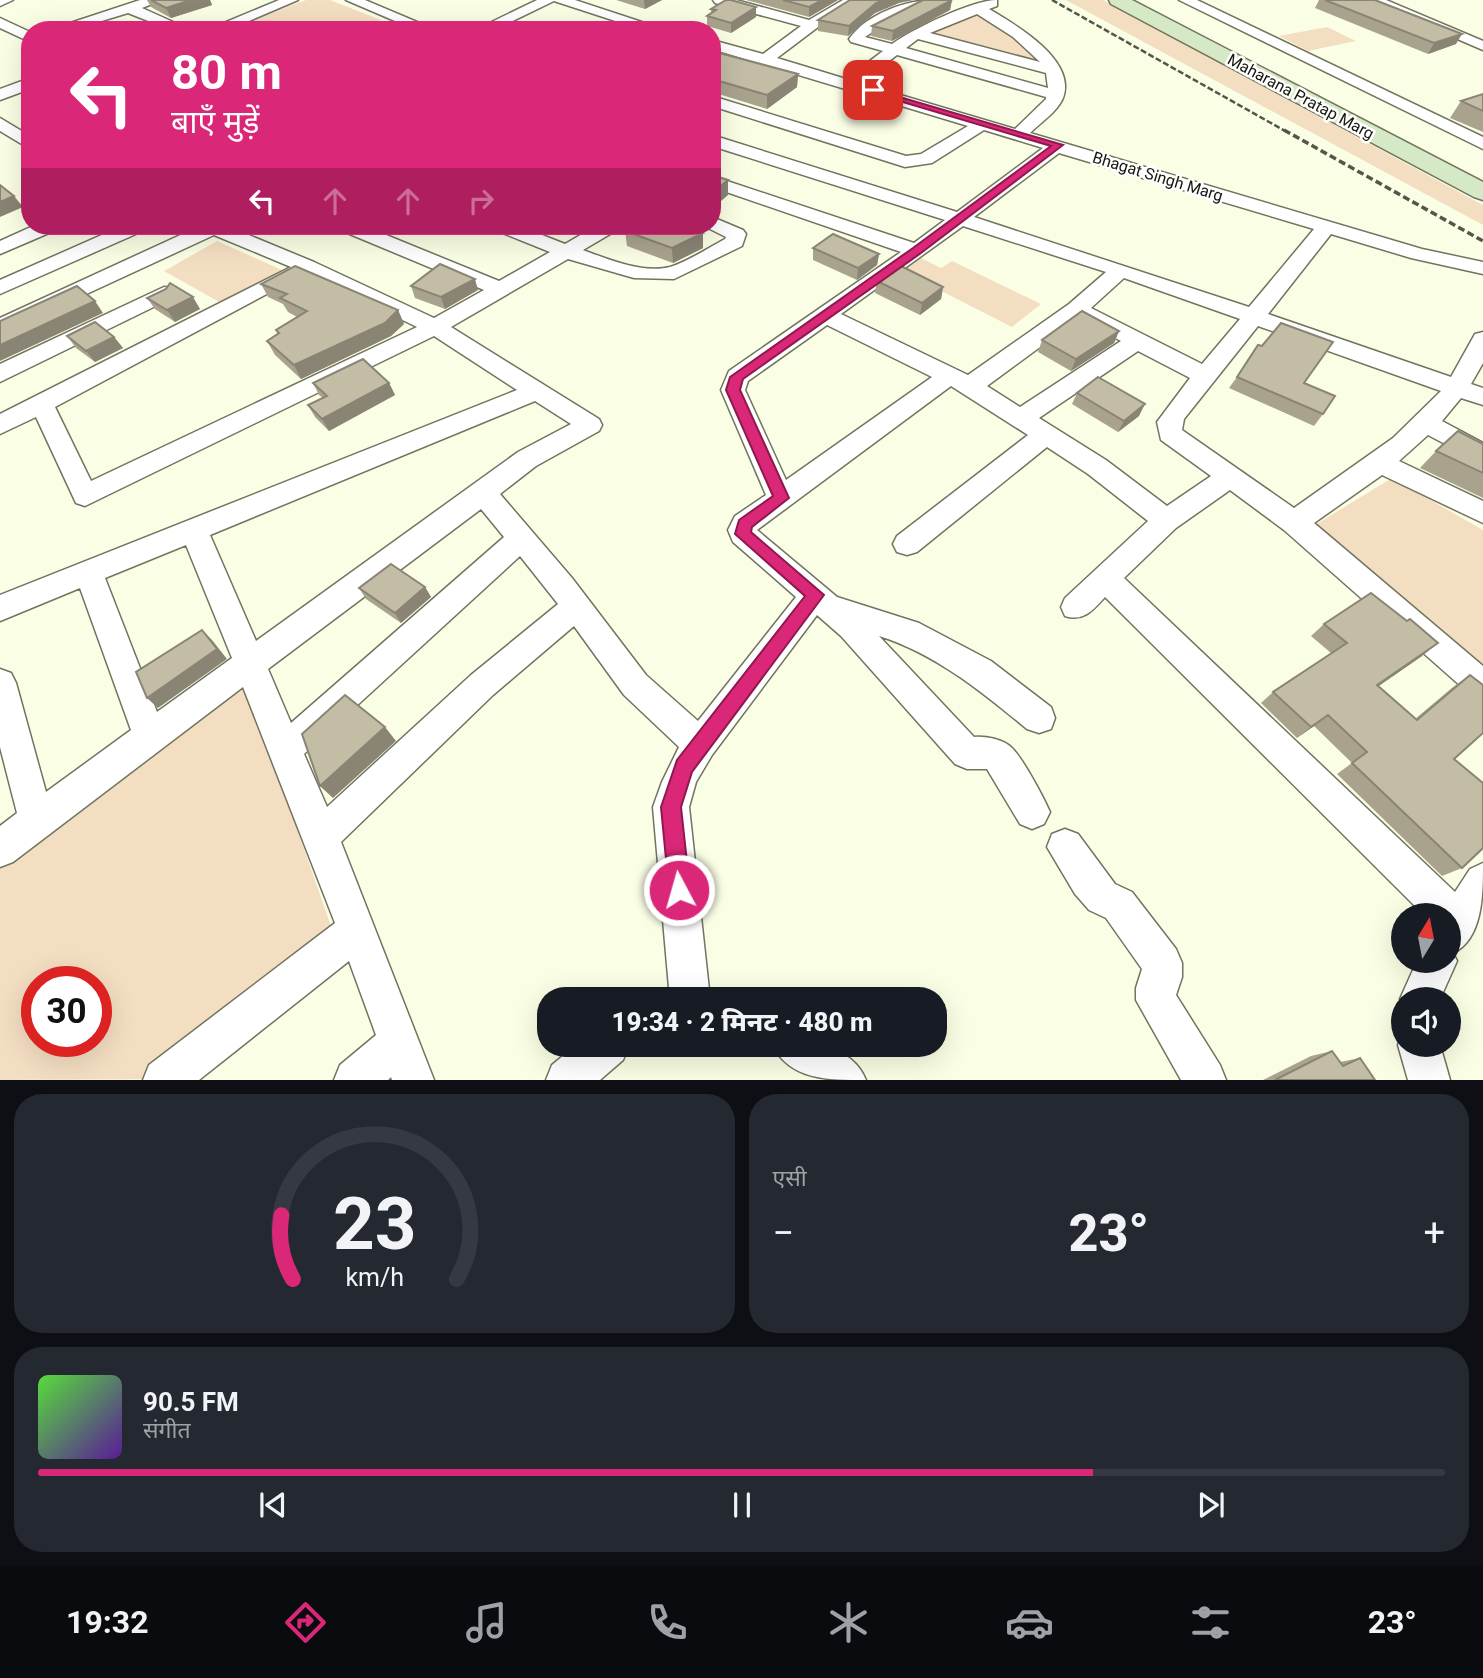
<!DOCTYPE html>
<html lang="hi">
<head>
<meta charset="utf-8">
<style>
	body { margin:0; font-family:Roboto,"Noto Sans Devanagari",sans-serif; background:#242831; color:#f1f3f6; height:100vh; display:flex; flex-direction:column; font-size:26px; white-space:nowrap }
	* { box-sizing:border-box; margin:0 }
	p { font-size:23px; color:#9ea1a6 }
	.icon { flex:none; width:38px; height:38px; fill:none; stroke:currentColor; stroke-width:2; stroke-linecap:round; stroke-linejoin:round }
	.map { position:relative; height:1080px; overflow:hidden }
	.sheet { display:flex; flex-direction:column; gap:14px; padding:14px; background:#0d0f14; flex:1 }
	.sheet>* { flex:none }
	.banner { position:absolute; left:21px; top:21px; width:700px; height:214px; border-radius:28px; box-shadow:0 7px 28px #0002; background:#db2777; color:#fff; overflow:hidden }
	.needle { width:46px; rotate:10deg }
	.fabs { position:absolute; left:1391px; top:903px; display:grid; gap:14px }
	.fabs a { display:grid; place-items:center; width:70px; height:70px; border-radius:50%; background:#171b24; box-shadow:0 7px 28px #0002; font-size:35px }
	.speed { position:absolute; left:21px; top:966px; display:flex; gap:14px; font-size:35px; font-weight:700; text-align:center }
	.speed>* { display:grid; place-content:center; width:91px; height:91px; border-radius:50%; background:#171b24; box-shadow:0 7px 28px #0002; line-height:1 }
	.speed .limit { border:10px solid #d22; background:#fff; color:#111 }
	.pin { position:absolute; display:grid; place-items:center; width:60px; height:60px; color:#fff; margin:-30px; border-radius:14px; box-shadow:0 4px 10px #0006 }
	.me { position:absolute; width:77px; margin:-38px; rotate:354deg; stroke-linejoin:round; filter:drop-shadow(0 0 5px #0008) }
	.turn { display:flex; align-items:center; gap:24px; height:147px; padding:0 35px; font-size:32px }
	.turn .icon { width:91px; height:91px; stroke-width:2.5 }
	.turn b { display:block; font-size:49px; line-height:60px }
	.lanes { display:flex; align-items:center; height:66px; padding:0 35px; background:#0003; justify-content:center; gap:35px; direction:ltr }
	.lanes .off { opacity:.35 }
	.big { font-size:52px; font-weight:800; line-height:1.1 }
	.sheet .tile { flex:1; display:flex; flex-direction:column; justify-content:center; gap:10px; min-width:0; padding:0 24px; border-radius:28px; background:#242831 }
	.sheet .dial { align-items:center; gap:0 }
	.dial svg { height:182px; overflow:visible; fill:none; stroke:#363941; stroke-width:7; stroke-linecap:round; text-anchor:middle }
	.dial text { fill:#f1f3f6; stroke:none }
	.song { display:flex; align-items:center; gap:21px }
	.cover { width:84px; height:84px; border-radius:10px; background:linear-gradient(135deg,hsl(110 70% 55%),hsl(270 70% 35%)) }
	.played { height:7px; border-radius:4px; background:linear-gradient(90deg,#db2777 75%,#363941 75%) }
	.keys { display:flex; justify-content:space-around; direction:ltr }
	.heat { display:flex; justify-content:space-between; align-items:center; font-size:38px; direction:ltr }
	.sheet .tiles { flex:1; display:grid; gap:14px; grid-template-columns:1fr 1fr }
	.tile:last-child { grid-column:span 2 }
	.trip { position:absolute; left:537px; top:987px; width:410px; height:70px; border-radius:28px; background:#171b24; box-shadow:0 7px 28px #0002; font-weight:800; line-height:70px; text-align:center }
	.dock { display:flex; height:112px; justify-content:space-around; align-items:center; background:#090b0e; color:#9ea1a6 }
	.dock .icon { width:49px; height:49px }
	.dock .selected { color:#db2777 }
	.dock b { font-size:32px; color:#f1f3f6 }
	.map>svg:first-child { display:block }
</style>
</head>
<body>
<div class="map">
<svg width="1483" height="1080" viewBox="0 0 1483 1080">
	<rect width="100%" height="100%" fill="#fafee4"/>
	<g fill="#f4dec2" fill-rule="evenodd">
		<path d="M306,0H330L381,20L358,30H226Z"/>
		<path d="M1066,0H1103L1483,205V225Z"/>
		<path d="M977,13L1012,36L1042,64L932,34Z"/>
		<path d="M1327,27L1356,41L1308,51L1279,36Z"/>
		<path d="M217,241L284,271L221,303L164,271Z"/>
		<path d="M921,258L941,268L952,261L1041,304L1012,327L902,271Z"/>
		<path d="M1392,478L1483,530V672L1315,525Z"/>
		<path d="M245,680L339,949L179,1079L0,1080V866ZM37,982H96V1041H37Z"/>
	</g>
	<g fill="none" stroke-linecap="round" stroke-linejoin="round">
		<g stroke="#71745e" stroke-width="3">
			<g id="minor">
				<path d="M0,0H13L0,6Z"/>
				<path d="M140,0H162L142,8L191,30H171L128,13L72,30H49Z"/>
				<path d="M279,0H298L228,30H207Z"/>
				<path d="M346,0H365L436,30H416Z"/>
				<path d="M537,0H575L666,30H643L554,1L494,30H475Z"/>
				<path d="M713,0H736L809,20L843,0H860L826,21L777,58L846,79L883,51L851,42L849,39C867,14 905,0 935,0L883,25L865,37L892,44C913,29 972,0 997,0V6L989,9C1016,25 1077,60 1063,98C1058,111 1040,123 1030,133L1422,249L1483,262V274L1411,258L1331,234L1268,314L1451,377L1475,334L1483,332V363L1471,384L1483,388V405L1461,398L1442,421L1483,443V464L1428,435L1399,461L1483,501V523L1382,475L1314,523L1483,666V700L1472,696L1284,530L1230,490L1176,528L1124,578L1455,892L1470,869L1483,863C1483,894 1483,939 1453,953L1457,961L1440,999H1404V1008L1400,999L1417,961H1449V915H1424L1105,597C1093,610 1084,622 1065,616L1061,607L1065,598L1148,521L1088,474L1047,447L917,552L907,555L897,552L893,544L897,536L1028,435L951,386L757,530L837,597L919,623L991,661L1051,707L1055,718L1051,729L1039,733L1027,729C982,692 936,654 879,636L974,737C986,736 1003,739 1012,748C1023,759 1043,796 1050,812L1044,824L1032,829L1020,824L987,769H967L955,764L841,636L817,615L712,755L696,782L689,807L710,999H670L653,807L662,782L679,747L624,695L574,626L493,695L341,842L434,1080H392L391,1077L388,1080H334L340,1065L376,1035L349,961L199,1080H143L149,1065L335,923L243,687L13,862L0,867V826L17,813L0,747V669L11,673L16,683L46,792L131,730L80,588L0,621V595L517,390L434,336L85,506L76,503L36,417L0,434V414L291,267L214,235L0,334V318L200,226H227L314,262L434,318L484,290L340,230L337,226H364L499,281L550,252L495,230L492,226H519L565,244L596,226H620L617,230L583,250C607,259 644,274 670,267C689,261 708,248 725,239L726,237L704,226H712V217L743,230L746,234L742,246L674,279L634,278L568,259L451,327L599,419L602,425L599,431L536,466L500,494L572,578L646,675L698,721L796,597L733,542L728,530L735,516L766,495L721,390L729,371L901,252L712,187V176L914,243L945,220L712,146V135L957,212L1043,148L984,130L932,163L905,167L712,106V96L906,156L921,154L968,126L712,49V40L763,54L801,26L715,3ZM977,14L1013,37L1040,62L930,33ZM918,39L1046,73L1048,88L906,48ZM897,55L1046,97V99L1015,129L860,83ZM1059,153L1314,229L1249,307L974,217ZM963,226L1106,272L1069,304L968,375L841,314ZM306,273L417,327L91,481L55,407ZM1124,278L1240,319L1202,364L1091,308ZM1078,319L1121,341L1020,407L987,386ZM827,325L932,377L786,480L745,390L748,381ZM1258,326L1441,391L1393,438L1294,508L1182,430L1184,419ZM1138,351L1190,378L1157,422L1161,440L1211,476L1167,506L1106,460L1039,418ZM535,401L571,424L518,452L256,641L210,535ZM481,509L504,537L291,723L268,669ZM186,545L232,658L157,712L105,578ZM520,556L558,604L471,675L327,807L304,754Z"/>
				<path d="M1179,0H1197L1483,137V149Z"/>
				<path d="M1367,0H1386L1483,41V50Z"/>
				<path d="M0,18L30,32V42L0,28Z"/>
				<path d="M30,78V89L0,100V89Z"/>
				<path d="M0,118L30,136V149L0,131Z"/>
				<path d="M33,226H59L56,230L0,254V241Z"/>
				<path d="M122,226H148L145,230L0,294V280Z"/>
				<path d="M164,287L172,288L175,293L172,298L0,382V364Z"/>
				<path d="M1065,829L1078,834L1115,884L1132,892L1176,949L1182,963V977L1176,995L1220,1065L1226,1080H1181L1136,1000V988L1142,969L1106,918L1089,910L1075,894L1047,847L1052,834Z"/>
				<path d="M1404,1032V1045H1440L1450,1080H1408L1398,1045Z"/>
				<path d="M576,1045H629L623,1060L600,1080H546L552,1065Z"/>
				<path d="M772,1045C807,1043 850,1042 866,1080C826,1080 791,1080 772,1045Z"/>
			</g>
		</g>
		<g stroke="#71745e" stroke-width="3">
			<path id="secondary" d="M1109,0H1132L1483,182V200L1474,197L1111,4Z"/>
		</g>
		<use href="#minor" fill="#fff" fill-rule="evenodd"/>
		<use href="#secondary" fill="#d6e9c6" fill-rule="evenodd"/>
		<path stroke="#545649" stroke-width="2.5" stroke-dasharray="6 2.5" stroke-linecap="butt" d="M1052,0L1287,132"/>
		<path stroke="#545649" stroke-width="3.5" stroke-dasharray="7 3.5" stroke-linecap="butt" d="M1284,130L1483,241"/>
	</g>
	<g fill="#a9a38e">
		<path d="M147,0H210L212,5L171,18L151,7Z"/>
		<path d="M616,0H662L645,9Z"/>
		<path d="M746,0H838L809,17Z"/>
		<path d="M952,0L950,10L892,41L871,36L872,26Z"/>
		<path d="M1319,0H1375L1456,44L1428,54L1315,8Z"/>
		<path d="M899,3L875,13L848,36L818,31V20Z"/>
		<path d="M756,7V17L731,33L707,26V16L711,13V9Z"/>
		<path d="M712,51L798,74L797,87L767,109L712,92Z"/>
		<path d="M1483,94V132L1450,118L1461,101Z"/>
		<path d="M625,231L703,233V248L673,263L627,246Z"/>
		<path d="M813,248L879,254L877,265L857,280L813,260Z"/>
		<path d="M877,281L943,287L941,299L920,315L875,293Z"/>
		<path d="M261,284L398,310L404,324L391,336L301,379L275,355L267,341L278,334L276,330L297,317L288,312L283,304L268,297Z"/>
		<path d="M411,286L478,290L445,309L415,298Z"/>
		<path d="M166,289L200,309L175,322L155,309L147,298Z"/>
		<path d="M1119,331L1114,343L1071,371L1038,352L1042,340Z"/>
		<path d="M67,336L114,337L123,348L95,362L76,348Z"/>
		<path d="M1237,377L1304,383L1323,414L1314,426L1229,388Z"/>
		<path d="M313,383H389L395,395L329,431L315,417L308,405L323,398L319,395Z"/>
		<path d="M1077,393L1139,416L1118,432L1072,404Z"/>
		<path d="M1483,444V498L1420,468L1436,451Z"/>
		<path d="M425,587L431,597L401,623L366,599L359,588Z"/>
		<path d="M1324,624L1422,656L1378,686L1415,719L1453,687L1470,675L1454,759L1462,868L1442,876L1337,774L1352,763L1314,726L1297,738L1261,703L1273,692L1331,653L1311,636Z"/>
		<path d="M1332,1051L1340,1062L1360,1058L1375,1080H1263L1311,1056Z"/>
	</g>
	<g fill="#898474">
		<path d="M191,0H210L212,5L171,18L166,8Z"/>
		<path d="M644,0H662L645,9Z"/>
		<path d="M822,0H838L809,17V7Z"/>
		<path d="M884,0H914L899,3L875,13L848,36L849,26L876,3Z"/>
		<path d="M952,0L950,10L892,41L893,31Z"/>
		<path d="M756,7V17L731,33V23Z"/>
		<path d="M1462,34L1456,44L1428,54L1434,43Z"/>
		<path d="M798,74L797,87L767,109V95Z"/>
		<path d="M728,180V195L712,209V193Z"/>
		<path d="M14,196L23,207L0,217V202Z"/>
		<path d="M106,226H116L108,229Z"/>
		<path d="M703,233V248L673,263L672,248Z"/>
		<path d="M879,254L877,265L857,280L858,268Z"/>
		<path d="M475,279L478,290L445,309L441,297Z"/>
		<path d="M943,287L941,299L920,315L922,303Z"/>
		<path d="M193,297L200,309L175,322L167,310Z"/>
		<path d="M95,301L103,313L0,361V345Z"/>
		<path d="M398,310L404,324L391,336L301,379L294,365Z"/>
		<path d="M1119,331L1114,343L1071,371L1076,359Z"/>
		<path d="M114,337L123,348L95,362L86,351Z"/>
		<path d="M389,383L395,395L329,431L322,419Z"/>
		<path d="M1145,404L1139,416L1118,432L1124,421Z"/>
		<path d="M425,587L431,597L401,623L395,613Z"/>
		<path d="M202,630L212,640L227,659L158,708L147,698Z"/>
		<path d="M1438,643L1422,656L1363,697L1377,685Z"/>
		<path d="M1328,715L1314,726L1297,738L1311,727Z"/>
		<path d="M385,727L396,741L333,798L320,786Z"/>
	</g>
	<g fill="#c4bda5" stroke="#898474" stroke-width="2">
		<path d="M151,0H191L166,8Z"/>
		<path d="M726,0H731L756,7L731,23L707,16L716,10L711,9Z"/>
		<path d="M783,0H822L809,7Z"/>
		<path d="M850,0H884L876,3L849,26L818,20Z"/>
		<path d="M923,0H952L893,31L872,26Z"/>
		<path d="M1325,0H1375L1462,34L1434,43Z"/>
		<path d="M709,27V30H681L683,28Z"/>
		<path d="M712,51L798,74L767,95L712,79Z"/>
		<path d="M1483,94V111L1461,101Z"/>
		<path d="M712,175L728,180L712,193Z"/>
		<path d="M0,185L14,196L0,202Z"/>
		<path d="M633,226H687L703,233L672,248L625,231Z"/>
		<path d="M833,234L879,254L858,268L813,248Z"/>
		<path d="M440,264L475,279L441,297L411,286Z"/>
		<path d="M899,265L943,287L922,303L877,281Z"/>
		<path d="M295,266L398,310L385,323L294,365L267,341L279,333L276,330L307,311L280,298L287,294L261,284Z"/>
		<path d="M170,283L193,297L167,310L147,298L166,289Z"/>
		<path d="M77,286L95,301L0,345V321Z"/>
		<path d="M1082,311L1119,331L1076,359L1042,340Z"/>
		<path d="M95,322L114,337L86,351L67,336Z"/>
		<path d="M1281,323L1333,342L1304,383L1335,396L1323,414L1237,377L1258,345L1262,346Z"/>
		<path d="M363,359L389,383L322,419L308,405L327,396L313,383Z"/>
		<path d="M1098,377L1145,404L1124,421L1077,393Z"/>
		<path d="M1458,431L1483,444V473L1436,451Z"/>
		<path d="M391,564L425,587L395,613L359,588Z"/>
		<path d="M1371,593L1407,621L1410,619L1438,643L1377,685L1417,720L1470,675L1483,685V733L1454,759L1483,783V848L1462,868L1352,763L1367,752L1328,715L1311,727L1273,692L1347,643L1324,624Z"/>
		<path d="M202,630L217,649L147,698L136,672Z"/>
		<path d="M345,695L385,727L320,786L302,734Z"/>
		<path d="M1332,1051L1343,1066L1360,1058L1375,1080H1275Z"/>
	</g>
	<path fill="#db2777" stroke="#8e194d" stroke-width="2" d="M869,88L1063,145L921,253L743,379L740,390L789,498L752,527L751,532L824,595L692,772L681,807L690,890L687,897L679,900L672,897L669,890L661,807L677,760L805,596L735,534L739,520L773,496L726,390L730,377L913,248L1051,146L869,92Z"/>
	<g text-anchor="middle" stroke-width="5" stroke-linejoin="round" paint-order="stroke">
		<g font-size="16" fill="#16170e" stroke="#fff">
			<text transform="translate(1301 96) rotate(28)" y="6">Maharana Pratap Marg</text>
			<text transform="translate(1158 176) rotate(17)" y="6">Bhagat Singh Marg</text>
		</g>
	</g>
</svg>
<div class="fabs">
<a><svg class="needle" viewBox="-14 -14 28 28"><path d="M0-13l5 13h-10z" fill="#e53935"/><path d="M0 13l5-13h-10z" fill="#9ea1a6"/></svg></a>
<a><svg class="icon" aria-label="sound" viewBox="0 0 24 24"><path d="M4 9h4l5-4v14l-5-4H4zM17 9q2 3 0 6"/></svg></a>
</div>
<div class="speed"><div class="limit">30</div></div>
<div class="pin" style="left:873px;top:90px;background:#d93025"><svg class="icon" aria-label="arrive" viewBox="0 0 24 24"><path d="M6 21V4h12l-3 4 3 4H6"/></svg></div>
<svg class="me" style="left:679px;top:890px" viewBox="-20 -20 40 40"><circle r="17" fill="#db2777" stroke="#fff" stroke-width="3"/><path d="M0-11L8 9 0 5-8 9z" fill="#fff"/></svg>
<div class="trip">19:34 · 2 मिनट · 480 m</div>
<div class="banner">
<div class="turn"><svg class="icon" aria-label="left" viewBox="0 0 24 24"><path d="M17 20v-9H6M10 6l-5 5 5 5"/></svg><div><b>80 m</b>बाएँ मुड़ें</div></div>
<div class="lanes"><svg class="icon" aria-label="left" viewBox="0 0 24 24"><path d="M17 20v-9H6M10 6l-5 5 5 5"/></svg><svg class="icon off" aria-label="ahead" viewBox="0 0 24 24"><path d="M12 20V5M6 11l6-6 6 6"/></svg><svg class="icon off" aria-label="ahead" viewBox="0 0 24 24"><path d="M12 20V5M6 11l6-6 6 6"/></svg><svg class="icon off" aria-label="right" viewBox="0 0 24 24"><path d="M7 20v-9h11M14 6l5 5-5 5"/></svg></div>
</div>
</div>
<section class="sheet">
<div class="tiles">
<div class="tile dial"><svg viewBox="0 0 100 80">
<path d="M14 69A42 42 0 1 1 86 69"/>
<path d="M14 69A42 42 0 0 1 9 41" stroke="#db2777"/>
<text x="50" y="56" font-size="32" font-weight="700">23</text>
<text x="50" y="72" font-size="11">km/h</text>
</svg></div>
<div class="tile"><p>एसी</p>
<div class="heat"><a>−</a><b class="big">23°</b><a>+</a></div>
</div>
<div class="tile">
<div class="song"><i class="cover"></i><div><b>90.5 FM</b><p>संगीत</p></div></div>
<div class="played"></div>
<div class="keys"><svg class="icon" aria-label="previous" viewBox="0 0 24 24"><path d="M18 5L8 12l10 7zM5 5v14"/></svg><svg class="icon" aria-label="pause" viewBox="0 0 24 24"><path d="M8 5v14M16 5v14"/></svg><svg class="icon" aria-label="next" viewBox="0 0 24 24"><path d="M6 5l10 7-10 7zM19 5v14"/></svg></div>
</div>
</div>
</section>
<nav class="dock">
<b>19:32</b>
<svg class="icon selected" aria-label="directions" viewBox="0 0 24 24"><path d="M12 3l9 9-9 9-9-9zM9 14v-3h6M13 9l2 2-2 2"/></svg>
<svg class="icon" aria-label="music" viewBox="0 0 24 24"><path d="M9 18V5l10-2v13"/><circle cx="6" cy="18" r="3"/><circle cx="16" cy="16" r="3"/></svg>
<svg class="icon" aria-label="phone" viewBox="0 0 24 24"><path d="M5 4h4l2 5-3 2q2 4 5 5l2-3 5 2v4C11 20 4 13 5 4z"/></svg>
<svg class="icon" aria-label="climate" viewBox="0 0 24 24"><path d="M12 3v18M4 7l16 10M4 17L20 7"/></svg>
<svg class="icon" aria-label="car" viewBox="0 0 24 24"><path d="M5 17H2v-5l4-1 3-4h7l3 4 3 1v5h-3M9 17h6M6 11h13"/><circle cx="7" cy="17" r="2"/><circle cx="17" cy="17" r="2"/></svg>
<svg class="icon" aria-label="filters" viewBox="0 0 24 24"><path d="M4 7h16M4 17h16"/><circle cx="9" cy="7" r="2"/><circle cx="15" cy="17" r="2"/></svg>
<b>23°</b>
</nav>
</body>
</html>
